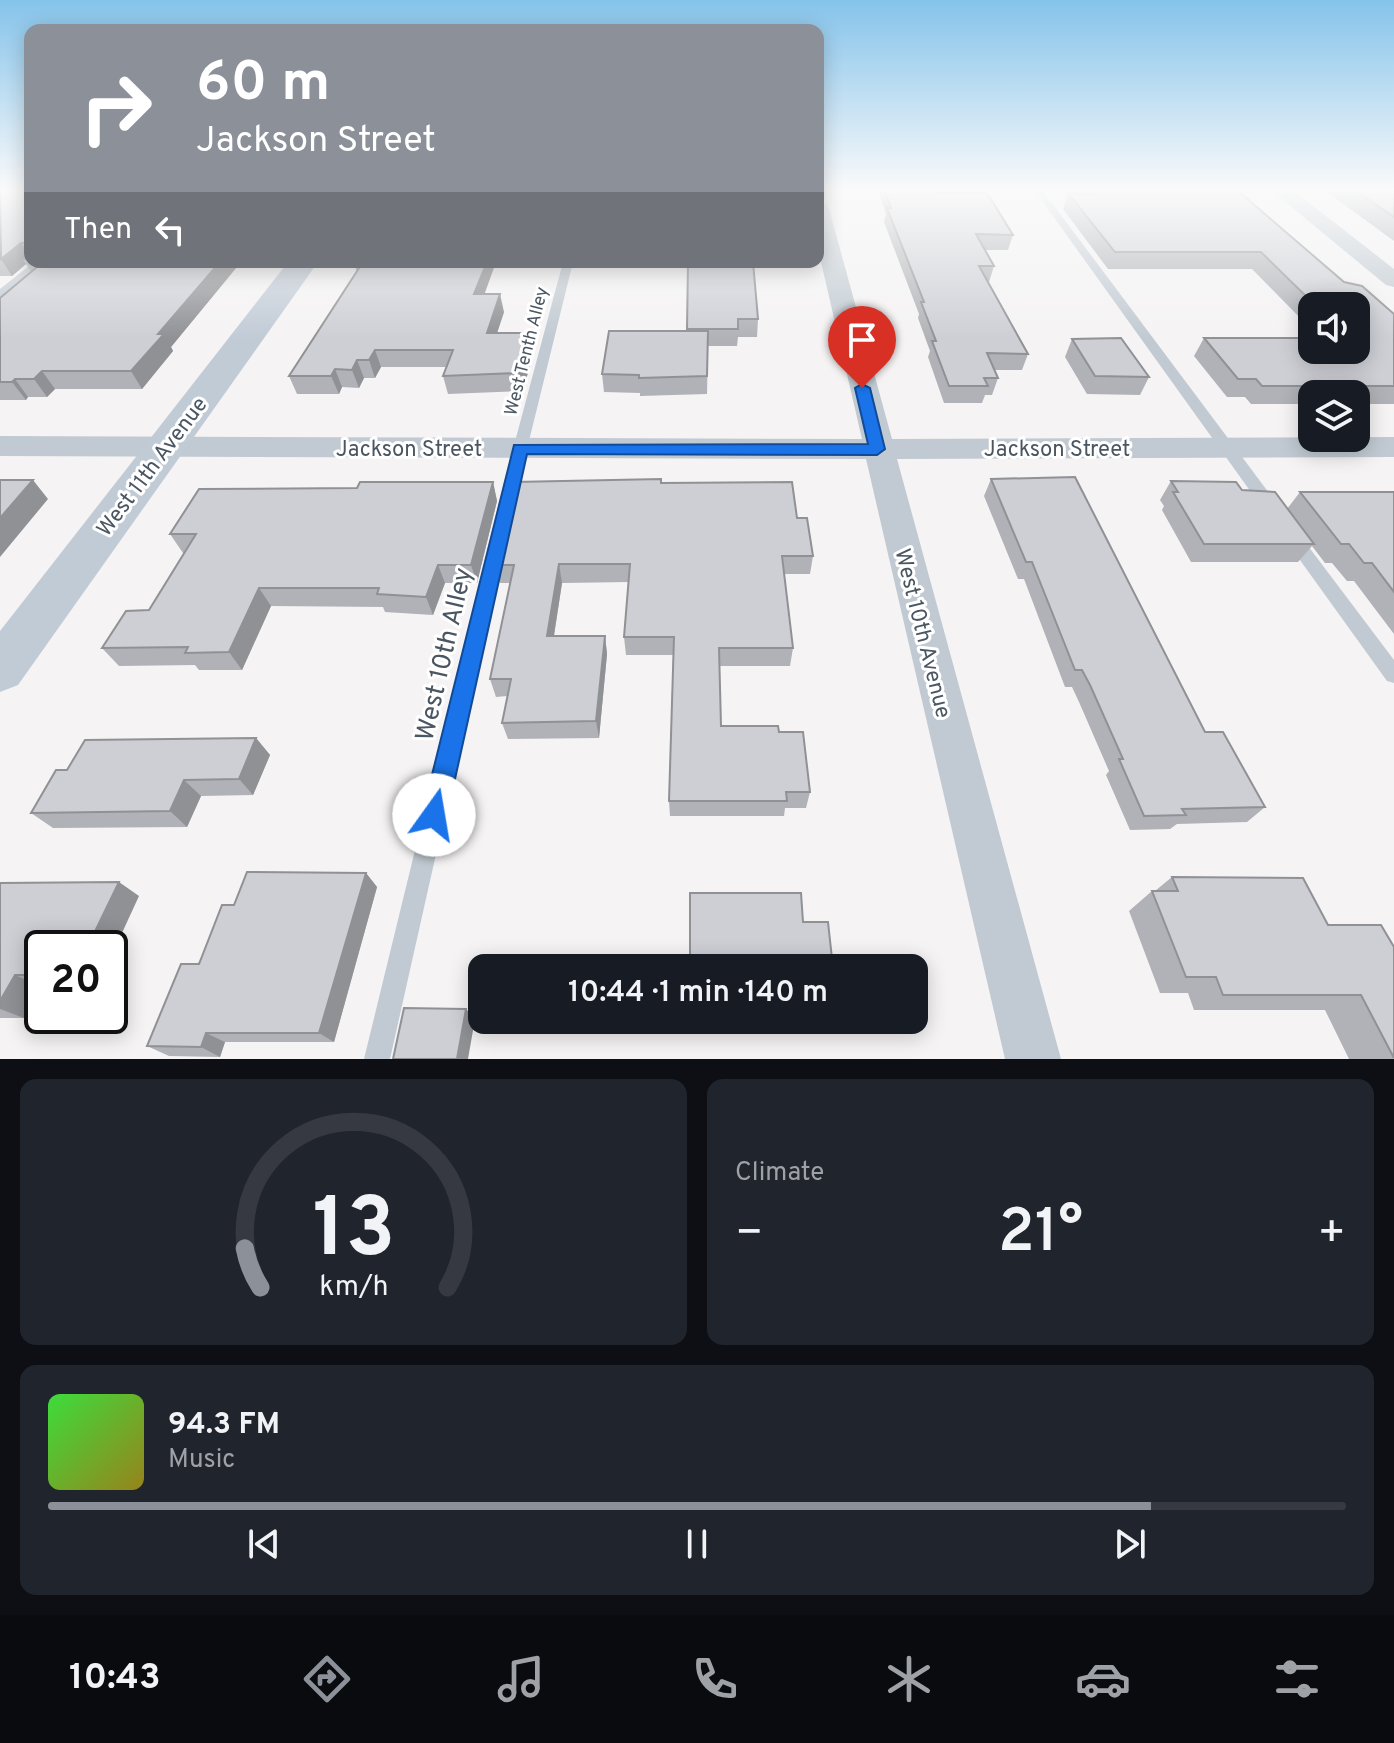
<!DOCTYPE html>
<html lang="en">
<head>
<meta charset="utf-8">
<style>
	body { margin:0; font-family:Overpass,sans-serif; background:#20242c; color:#f1f3f6; height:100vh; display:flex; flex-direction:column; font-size:30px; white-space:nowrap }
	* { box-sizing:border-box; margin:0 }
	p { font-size:26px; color:#9ea1a6 }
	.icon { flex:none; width:44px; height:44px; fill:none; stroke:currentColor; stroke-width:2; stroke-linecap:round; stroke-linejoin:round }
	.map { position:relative; height:1059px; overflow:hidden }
	.panel { display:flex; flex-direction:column; gap:20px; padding:20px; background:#0d0f14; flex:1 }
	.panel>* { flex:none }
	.hud { position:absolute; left:24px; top:24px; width:800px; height:244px; border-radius:16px; box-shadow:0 4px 20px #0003; background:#8c9099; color:#fff; overflow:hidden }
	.controls { position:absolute; left:1298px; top:292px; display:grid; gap:16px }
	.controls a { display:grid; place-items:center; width:72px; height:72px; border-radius:16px; background:#171b24; box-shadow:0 4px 20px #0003; font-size:40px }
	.speed { position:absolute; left:24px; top:930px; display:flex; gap:16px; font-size:40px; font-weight:700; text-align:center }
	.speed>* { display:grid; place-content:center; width:104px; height:104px; border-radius:50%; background:#171b24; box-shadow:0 4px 20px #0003; line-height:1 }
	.speed .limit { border:4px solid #111; border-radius:12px; background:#fff; color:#111 }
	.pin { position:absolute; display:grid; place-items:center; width:68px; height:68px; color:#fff; margin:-82px -34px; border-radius:50% 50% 50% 0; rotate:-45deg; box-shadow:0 0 8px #0007 }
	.pin .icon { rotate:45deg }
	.me { position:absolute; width:88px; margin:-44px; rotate:13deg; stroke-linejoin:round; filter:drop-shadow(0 0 6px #0008) }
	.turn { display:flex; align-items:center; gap:28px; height:168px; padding:0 40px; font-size:36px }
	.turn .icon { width:104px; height:104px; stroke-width:2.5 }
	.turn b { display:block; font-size:56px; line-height:68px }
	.then { display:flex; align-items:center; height:76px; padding:0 40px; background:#0003; gap:16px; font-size:30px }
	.big { font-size:60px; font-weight:600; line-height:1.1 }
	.panel .card { flex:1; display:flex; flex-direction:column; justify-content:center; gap:12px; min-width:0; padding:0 28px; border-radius:16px; background:#20242c }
	.panel .dial { align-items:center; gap:0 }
	.dial svg { height:208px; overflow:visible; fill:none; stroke:#363941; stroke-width:7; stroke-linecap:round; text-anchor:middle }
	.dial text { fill:#f1f3f6; stroke:none }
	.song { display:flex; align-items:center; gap:24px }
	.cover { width:96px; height:96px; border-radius:12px; background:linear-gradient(135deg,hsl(120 70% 55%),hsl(50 70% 35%)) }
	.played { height:8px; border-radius:4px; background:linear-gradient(90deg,#8c9099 85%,#363941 85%) }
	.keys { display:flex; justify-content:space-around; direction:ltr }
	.heat { display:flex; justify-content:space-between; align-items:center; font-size:44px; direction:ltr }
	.panel .tiles { flex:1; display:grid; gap:20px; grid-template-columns:1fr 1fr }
	.card:last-child { grid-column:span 2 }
	.trip { position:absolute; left:468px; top:954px; width:460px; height:80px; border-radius:16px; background:#171b24; box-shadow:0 4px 20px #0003; font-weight:600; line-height:80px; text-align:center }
	.menu { display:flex; height:128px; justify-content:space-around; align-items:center; background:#090b0e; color:#9ea1a6 }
	.menu .icon { width:56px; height:56px }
	.menu .current { color:#8c9099 }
	.menu b { font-size:36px; color:#f1f3f6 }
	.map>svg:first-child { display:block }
</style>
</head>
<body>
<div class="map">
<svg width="1394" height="1059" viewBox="0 0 1394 1059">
	<rect width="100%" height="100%" fill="#f5f3f3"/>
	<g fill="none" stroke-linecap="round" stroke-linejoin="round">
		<g fill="#c1cad2" fill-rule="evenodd">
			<path d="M1035,191H1043L1278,505L1280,509L1278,513H1266Z"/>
			<path d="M34,262H46L0,298V289Z"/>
			<path d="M563,262H573L527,449L390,1059H364L513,449Z"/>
			<path d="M1293,532L1299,534L1394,660V683L1387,681L1287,542L1285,538L1287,534Z"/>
		</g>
		<g fill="#c1cad2" fill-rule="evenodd">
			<path d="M1272,191H1294L1394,269V287L1386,285Z"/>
			<path d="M818,199L828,205L892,439L1394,437V457L897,459L1061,1059H1005L866,459L0,456V436L862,439L818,249Z"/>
		</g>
		<path fill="#c1cbd6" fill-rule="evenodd" d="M288,262H318L18,685L0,692V631Z"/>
	</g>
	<g fill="#b0b2b7">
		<path d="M0,191H30V262H241L171,347L173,351L142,389H55L47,397H28L26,400H0V298L31,272L26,264L12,276H0Z"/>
		<path d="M878,191H934L935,193L1013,235L1008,250H985L994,266L989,282H988L1028,354L1022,370H994L998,378L992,395H985L982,403H944L928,357L930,351L918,318L919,314L884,222L886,214Z"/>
		<path d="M1072,191H1238L1344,282L1394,314V404H1356V394H1312V404H1251L1245,397H1227L1194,356L1204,338L1356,350V306H1312V330L1252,269H1108L1063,209L1068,193H1075Z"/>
		<path d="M1328,191H1394V241L1327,192Z"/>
		<path d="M356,262H496L484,294L504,312L497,333L534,350L523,391L448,394L443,376L446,367H381L375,378H364L359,388L342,387L339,394H297L289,376L357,272L354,265Z"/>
		<path d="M688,262L758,319L757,337H738L737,346H708L707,394L640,396V393L604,392L602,374L687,331Z"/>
		<path d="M1072,339L1149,377L1140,395L1087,394L1065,357Z"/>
		<path d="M991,479L1205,732L1265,807L1247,822L1177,824L1170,829L1130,830L1106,775L1109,771L1079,702L1072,687H1065L1024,579H1018L984,496Z"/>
		<path d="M1171,481L1242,490L1287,509L1300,492H1394V634L1354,581H1347L1332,563H1325L1312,546L1298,562H1191L1162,510L1164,506L1160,500Z"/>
		<path d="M493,482L497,501L477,583H445L433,615L385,612L383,607L271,606L242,670H199L195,665L119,666L102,648L149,610L185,553H183L170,534L357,488Z"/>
		<path d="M661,483L797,518L813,556L810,574H784L793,648L790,666H719L721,726L779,732L810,792L806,808H785L784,816H670L669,801L673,655H626L624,637L629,582L562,583L554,636H605L607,654L599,738L508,739L502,723L507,696L496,697L490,679L510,583H500L495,565Z"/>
		<path d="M256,738L270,755L253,795L201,796L187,827L53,828L31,813L67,770Z"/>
		<path d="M366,873L377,887L334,1042H225L220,1057L169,1056L147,1046L234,905Z"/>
		<path d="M1172,877L1303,878L1394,1059H1349L1325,1010H1194L1188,993H1160L1129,911L1152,891H1155Z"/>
		<path d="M0,883L139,896L42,948V986H40L24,1018H0Z"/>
		<path d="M690,1020H810L809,1022L690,1023Z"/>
	</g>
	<g fill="#909195">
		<path d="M21,243L30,256L22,259L26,264L12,276L1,259Z"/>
		<path d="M220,262H241L171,347L173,351L142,389L131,371L158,334Z"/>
		<path d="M487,262H496L478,312L474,294Z"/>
		<path d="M500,294L504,312L491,351L487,333Z"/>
		<path d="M530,333L534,350L523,391L519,373Z"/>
		<path d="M375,350L381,367L375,378L369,360Z"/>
		<path d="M357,360L364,378L359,388L352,370Z"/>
		<path d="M335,369L342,387L339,394L331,376Z"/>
		<path d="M42,371L55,389L47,397L34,379Z"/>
		<path d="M15,379L28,397L26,400L12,382Z"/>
		<path d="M33,480L48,499L0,557V518Z"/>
		<path d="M493,482L497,501L477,583L471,565Z"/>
		<path d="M559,564L562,583L551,654L547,636Z"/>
		<path d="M438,565L445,583L433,615L426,597Z"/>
		<path d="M259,588L271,606L242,670L229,652Z"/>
		<path d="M605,636L607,654L599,738L596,721Z"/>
		<path d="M256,738L270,755L253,795L239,779Z"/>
		<path d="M184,780L201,796L187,827L170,811Z"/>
		<path d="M366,873L377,887L334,1042L319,1033Z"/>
		<path d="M119,882L139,896L110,959V948H87Z"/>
		<path d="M15,975L40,986L24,1018L0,1009V1001Z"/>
		<path d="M466,1009L475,1019L468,1059H457Z"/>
		<path d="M206,1033L225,1042L220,1057L201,1047Z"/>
	</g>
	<g fill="#cdcfd5" stroke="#909195" stroke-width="2">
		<path d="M0,191H30V243H21L1,259Z"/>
		<path d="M885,191H934L935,193H987L1013,235L976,234L994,266H979L1028,354L987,353L998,378H984L988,386H949L932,341H936L921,302H924L887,208H891Z"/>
		<path d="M1091,191H1238L1344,282L1362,286L1394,314V386H1262L1256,379H1238L1204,338H1312V350H1356V306H1316L1261,252H1115L1068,193L1094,194Z"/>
		<path d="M1356,191H1394V217Z"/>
		<path d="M30,253V259H22Z"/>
		<path d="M43,262H220L158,334H164L131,371H42L34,379H15L12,382H0V298Z"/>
		<path d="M356,262H487L474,294H500L487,333H530L519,373L443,376L453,350H375L369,360H357L352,370L335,369L331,376H289L361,265H354Z"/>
		<path d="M688,262H753L758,319H738V329H687Z"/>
		<path d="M609,331H708L707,376L639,378V375L602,374Z"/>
		<path d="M1121,338L1149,377L1095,376L1072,339Z"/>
		<path d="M1075,477L1205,732H1223L1265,807L1182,809L1186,815L1144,816L1119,759H1123L1090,685L1082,670H1075L1032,562H1026L991,479Z"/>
		<path d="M661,479V483L792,482L797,518H807L813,556H782L793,648H719L721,726H778L779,732H803L810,792H786L787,801H669L674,637H624L630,564H559L547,636H605L596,721L502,723L511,679H490L514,565H495L514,482Z"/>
		<path d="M0,480H33L0,518Z"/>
		<path d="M1171,481L1236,482L1242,490L1275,492L1314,544H1204L1173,492H1178Z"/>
		<path d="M360,482H493L471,565H438L426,597L377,594L379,588H259L229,652L185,653L188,647L102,648L126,611L149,610L196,534H170L199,489L357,488Z"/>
		<path d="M1300,492H1394V592L1372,563H1364L1349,544H1341Z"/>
		<path d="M256,738L239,779L184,780L170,811L31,813L56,770H67L85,740Z"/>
		<path d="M247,872L366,873L319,1033H206L201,1047L147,1046L181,964H199L222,905H234Z"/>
		<path d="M1172,877L1303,878L1328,925H1381L1394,947V1058L1361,995H1223L1216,977H1186L1152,891H1178Z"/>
		<path d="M119,882L87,948H42V975H15L0,1001V883Z"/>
		<path d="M690,893H801L803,922H828L833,968H690Z"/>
		<path d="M404,1008L466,1009L457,1059H393Z"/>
	</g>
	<linearGradient id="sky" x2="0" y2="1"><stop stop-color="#85c3ea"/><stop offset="0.56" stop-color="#fafafa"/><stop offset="1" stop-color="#fafafa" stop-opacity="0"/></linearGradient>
	<rect width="1394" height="339" fill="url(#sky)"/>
	<path fill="#1a73e8" stroke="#114b97" stroke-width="2" d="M862,384L870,388L885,449L877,455L527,454L447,815L443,823L434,827L425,823L422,815L514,445L868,444L855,388Z"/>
	<g text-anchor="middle" stroke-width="6" stroke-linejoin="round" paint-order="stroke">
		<g font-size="18" fill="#4a5661" stroke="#fff">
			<text transform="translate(526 351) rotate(-76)" y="6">West Tenth Alley</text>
		</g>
		<g font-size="22" fill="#4a5661" stroke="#fff">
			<text x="409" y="456">Jackson Street</text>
			<text x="1057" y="456">Jackson Street</text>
			<text transform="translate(151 466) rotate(-53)" y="8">West 11th Avenue</text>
			<text transform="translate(924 633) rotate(76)" y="8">West 10th Avenue</text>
		</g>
		<g font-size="26" fill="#4a5661" stroke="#fff">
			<text transform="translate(443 654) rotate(-77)" y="9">West 10th Alley</text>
		</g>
	</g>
</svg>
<div class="controls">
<a><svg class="icon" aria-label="sound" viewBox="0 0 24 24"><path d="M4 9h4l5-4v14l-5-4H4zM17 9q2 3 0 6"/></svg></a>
<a><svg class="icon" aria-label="layers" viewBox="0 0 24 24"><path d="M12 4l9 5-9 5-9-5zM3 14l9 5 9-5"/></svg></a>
</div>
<div class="speed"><div class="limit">20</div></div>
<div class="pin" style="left:862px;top:388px;background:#d93025"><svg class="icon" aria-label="arrive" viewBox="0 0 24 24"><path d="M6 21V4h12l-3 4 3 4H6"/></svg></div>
<svg class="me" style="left:434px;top:815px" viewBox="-20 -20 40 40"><circle r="19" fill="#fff"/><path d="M0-13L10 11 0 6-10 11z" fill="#1a73e8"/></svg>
<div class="trip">10:44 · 1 min · 140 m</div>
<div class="hud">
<div class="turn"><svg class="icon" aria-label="right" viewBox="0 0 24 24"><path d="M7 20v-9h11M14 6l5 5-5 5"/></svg><div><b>60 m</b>Jackson Street</div></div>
<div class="then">Then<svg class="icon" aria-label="left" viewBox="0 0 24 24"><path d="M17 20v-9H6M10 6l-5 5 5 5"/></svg></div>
</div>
</div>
<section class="panel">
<div class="tiles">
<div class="card dial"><svg viewBox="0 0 100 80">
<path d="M14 69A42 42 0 1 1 86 69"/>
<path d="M14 69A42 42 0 0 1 8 54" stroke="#8c9099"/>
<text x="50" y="56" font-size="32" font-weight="700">13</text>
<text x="50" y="72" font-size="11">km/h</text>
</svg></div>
<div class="card"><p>Climate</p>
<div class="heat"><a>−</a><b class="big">21°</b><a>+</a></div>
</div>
<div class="card">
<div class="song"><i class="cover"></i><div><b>94.3 FM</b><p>Music</p></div></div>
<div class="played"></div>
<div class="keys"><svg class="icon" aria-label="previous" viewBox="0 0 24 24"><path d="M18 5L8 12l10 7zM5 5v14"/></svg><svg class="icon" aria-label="pause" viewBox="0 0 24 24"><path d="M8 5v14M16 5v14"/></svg><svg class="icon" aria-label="next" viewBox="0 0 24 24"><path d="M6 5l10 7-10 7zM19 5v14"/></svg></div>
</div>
</div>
</section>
<nav class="menu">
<b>10:43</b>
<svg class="icon current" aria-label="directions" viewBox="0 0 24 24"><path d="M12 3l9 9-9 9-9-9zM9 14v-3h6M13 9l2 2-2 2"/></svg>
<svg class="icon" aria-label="music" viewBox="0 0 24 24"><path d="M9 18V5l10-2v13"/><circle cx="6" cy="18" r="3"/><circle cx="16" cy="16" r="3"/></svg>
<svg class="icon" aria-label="phone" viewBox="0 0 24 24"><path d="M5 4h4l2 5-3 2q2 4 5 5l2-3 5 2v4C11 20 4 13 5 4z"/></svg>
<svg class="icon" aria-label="climate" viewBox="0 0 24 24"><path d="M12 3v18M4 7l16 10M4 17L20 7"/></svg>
<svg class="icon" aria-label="car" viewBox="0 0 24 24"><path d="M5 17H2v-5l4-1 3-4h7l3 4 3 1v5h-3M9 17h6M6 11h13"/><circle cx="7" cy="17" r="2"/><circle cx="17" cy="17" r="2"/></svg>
<svg class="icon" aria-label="filters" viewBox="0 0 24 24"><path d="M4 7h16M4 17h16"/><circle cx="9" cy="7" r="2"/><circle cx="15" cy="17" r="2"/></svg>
</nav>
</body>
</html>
